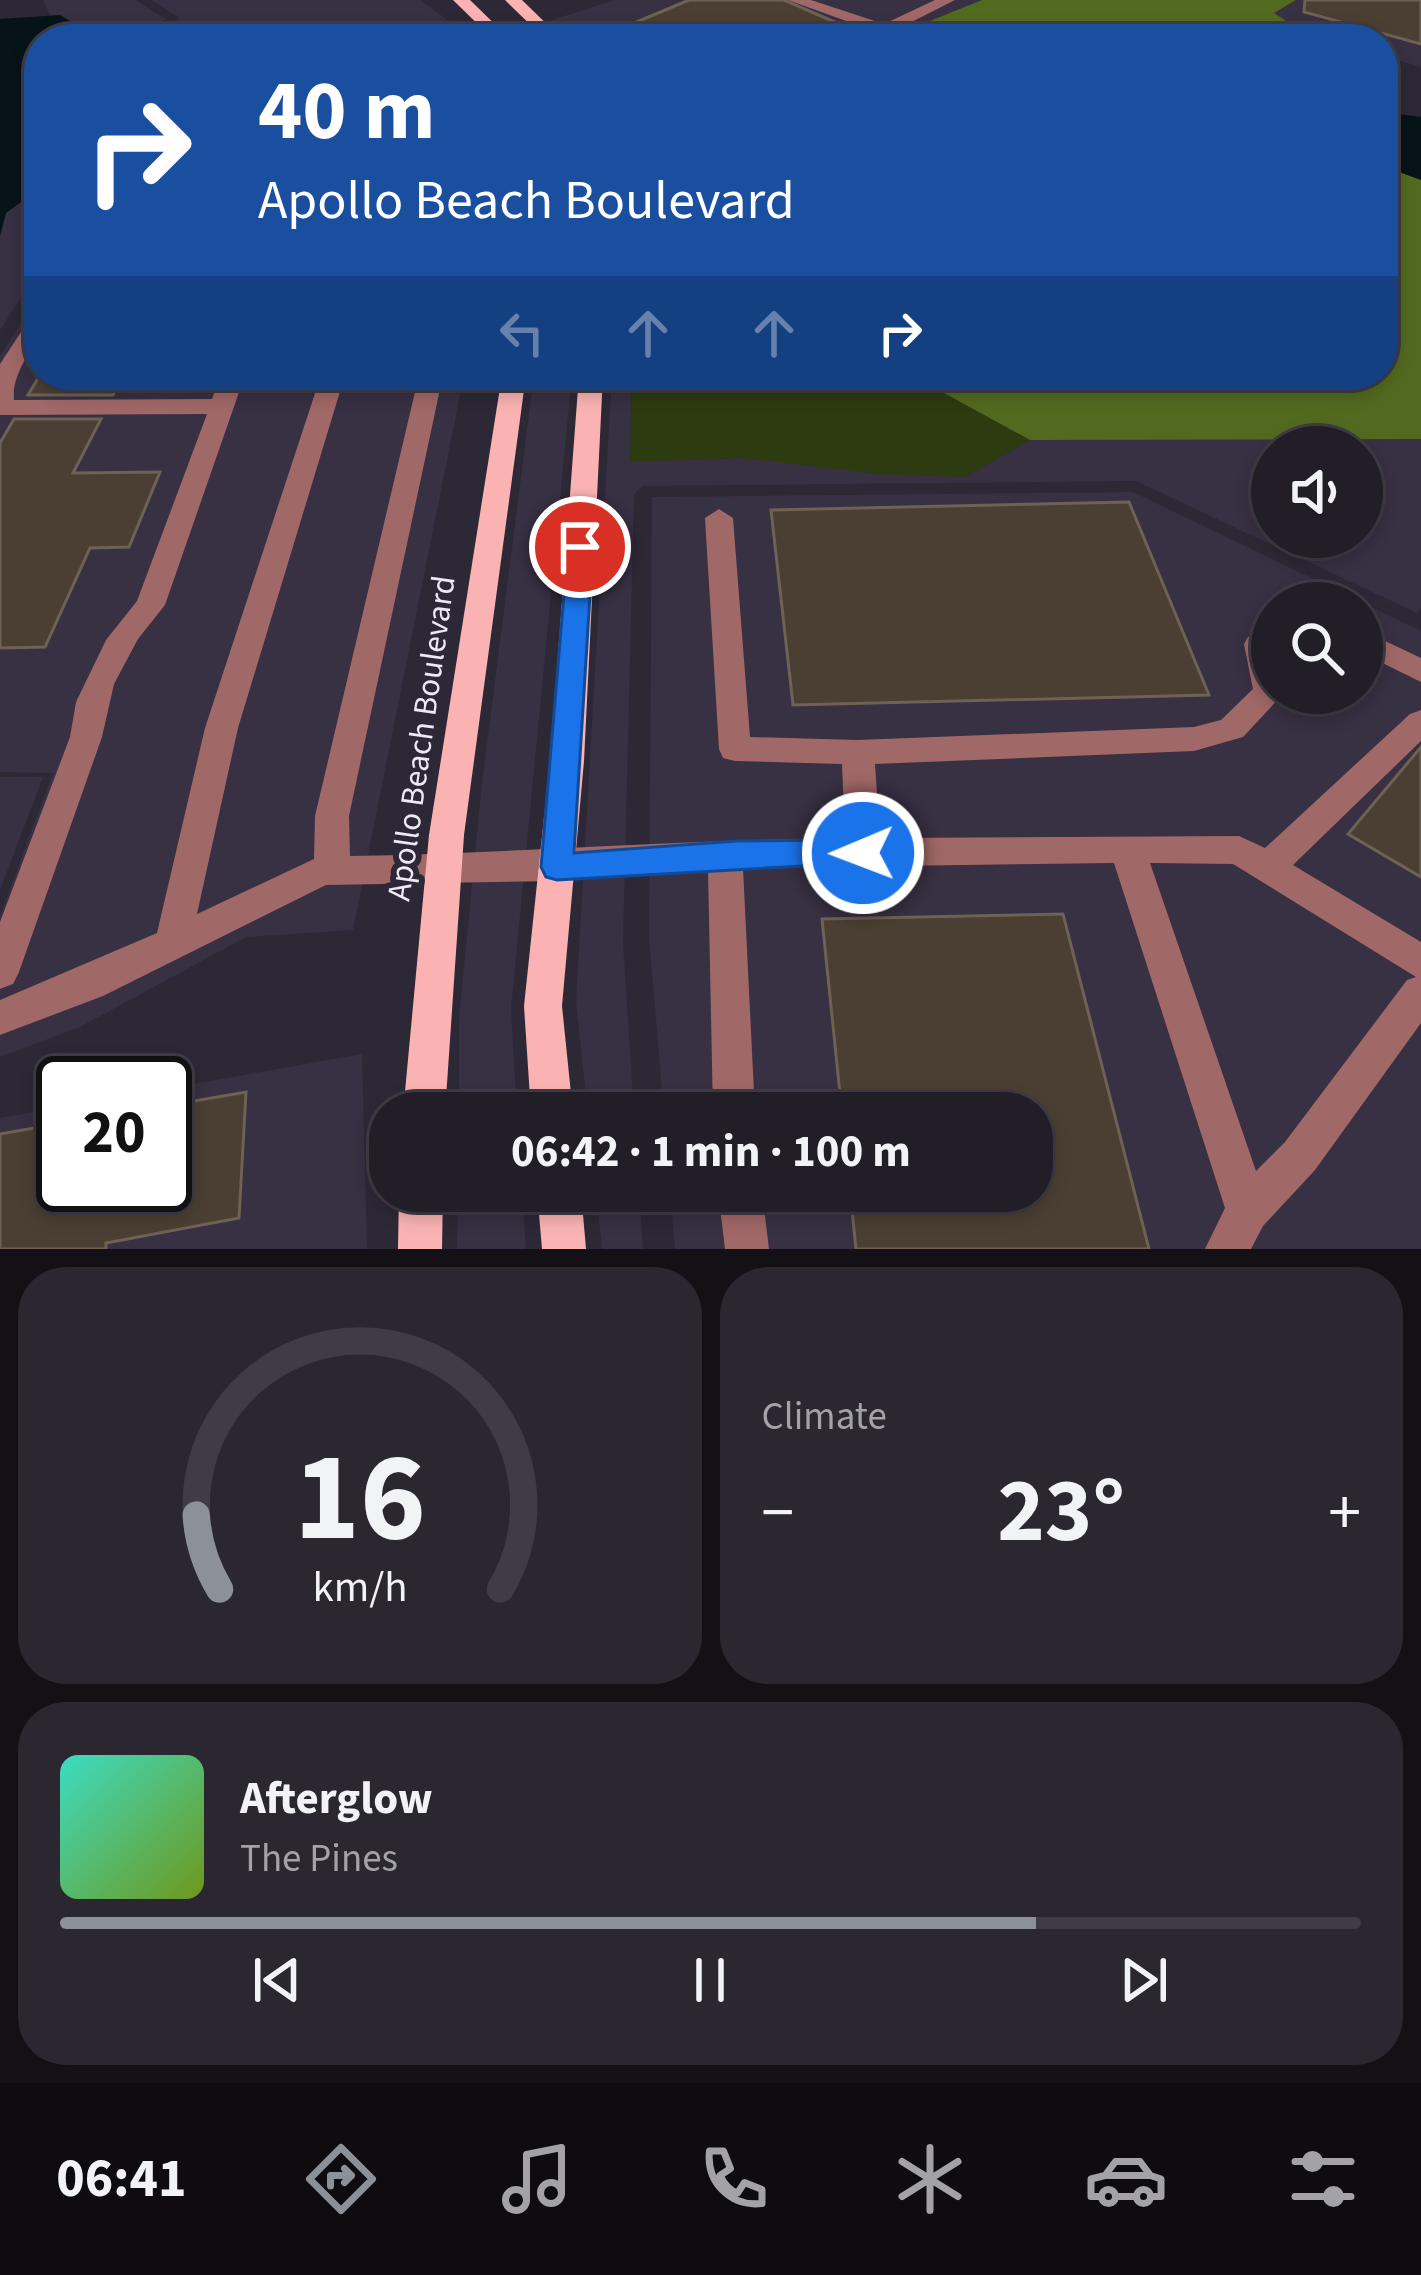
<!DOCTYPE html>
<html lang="en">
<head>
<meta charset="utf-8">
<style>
	body { margin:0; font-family:"Source Sans 3",sans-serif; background:#2a2730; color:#f1f3f6; height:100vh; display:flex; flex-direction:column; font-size:45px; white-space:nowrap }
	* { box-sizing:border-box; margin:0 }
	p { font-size:39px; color:#a2a2a8 }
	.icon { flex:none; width:66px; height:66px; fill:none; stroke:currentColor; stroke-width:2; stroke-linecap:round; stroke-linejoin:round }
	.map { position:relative; height:1249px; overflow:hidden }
	.drawer { display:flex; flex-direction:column; gap:18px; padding:18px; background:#131016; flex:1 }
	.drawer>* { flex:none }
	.guide { position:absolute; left:24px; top:24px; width:1374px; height:366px; border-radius:48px; box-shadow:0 6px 18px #0003,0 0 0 3px #3f3c45; background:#1a4fa0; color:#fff; overflow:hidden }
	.controls { position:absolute; left:1251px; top:426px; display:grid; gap:24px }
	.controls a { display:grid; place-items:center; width:132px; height:132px; border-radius:50%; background:#221e28; box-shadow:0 6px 18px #0003,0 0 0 3px #3f3c45; font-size:60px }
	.speed { position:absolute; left:36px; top:1056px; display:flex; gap:24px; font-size:60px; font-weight:700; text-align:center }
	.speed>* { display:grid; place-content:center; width:156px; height:156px; border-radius:50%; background:#221e28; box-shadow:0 6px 18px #0003,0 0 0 3px #3f3c45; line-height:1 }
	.speed .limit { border:6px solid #111; border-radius:18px; background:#fff; color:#111 }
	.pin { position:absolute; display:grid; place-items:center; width:102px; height:102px; color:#fff; margin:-51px; border:6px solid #fff; border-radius:50%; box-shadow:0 3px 12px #0007 }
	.me { position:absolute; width:132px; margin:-66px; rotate:269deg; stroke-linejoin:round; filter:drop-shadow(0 0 9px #0008) }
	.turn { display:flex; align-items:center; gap:42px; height:252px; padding:0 36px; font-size:54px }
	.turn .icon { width:156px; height:156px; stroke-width:2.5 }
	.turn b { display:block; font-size:84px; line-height:102px }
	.lanes { display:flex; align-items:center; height:114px; padding:0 36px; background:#0003; justify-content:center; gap:60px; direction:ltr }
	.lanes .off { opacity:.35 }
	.big { font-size:90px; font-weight:700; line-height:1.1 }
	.drawer .tile { flex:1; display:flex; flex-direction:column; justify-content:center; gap:18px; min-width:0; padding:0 42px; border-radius:48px; background:#2a2730 }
	.drawer .dial { align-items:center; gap:0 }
	.dial svg { height:312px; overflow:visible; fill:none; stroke:#3f3c45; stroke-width:7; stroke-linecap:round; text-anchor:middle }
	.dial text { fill:#f1f3f6; stroke:none }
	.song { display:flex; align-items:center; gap:36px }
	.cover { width:144px; height:144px; border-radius:18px; background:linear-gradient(135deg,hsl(170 70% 55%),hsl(80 70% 35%)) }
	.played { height:12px; border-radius:6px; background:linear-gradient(90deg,#8c9099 75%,#3f3c45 75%) }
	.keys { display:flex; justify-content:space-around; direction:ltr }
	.heat { display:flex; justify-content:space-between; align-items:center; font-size:66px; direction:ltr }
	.drawer .tiles { flex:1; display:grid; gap:18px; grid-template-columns:1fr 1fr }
	.tile:last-child { grid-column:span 2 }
	.trip { position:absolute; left:369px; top:1092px; width:684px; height:120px; border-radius:48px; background:#221e28; box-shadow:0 6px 18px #0003,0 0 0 3px #3f3c45; font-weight:700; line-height:120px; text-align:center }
	.tab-bar { display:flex; height:192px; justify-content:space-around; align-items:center; background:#0e0c10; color:#a2a2a8 }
	.tab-bar .icon { width:84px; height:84px }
	.tab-bar .active { color:#8c9099 }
	.tab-bar b { font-size:54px; color:#f1f3f6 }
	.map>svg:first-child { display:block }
</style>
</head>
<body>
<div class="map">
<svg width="1421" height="1249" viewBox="0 0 1421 1249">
	<rect width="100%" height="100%" fill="#2d2836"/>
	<g fill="#383043" fill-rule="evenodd">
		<path d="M43,0H135L166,19L127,39H80V27L50,15Z"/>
		<path d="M151,0H420L474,39H140L180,18Z"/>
		<path d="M615,0H982L885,39H569L552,20Z"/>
		<path d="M1296,0H1421V67L1383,56V39H1328L1300,30L1273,13Z"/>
		<path d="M39,189V270L0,330V236L5,213Z"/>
		<path d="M39,294V375H464L353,930L246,937L80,1027L0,1057V916L53,773L0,772V356Z"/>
		<path d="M534,375H572L511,1009L517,1113H459V1018L482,783Z"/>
		<path d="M612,375H632L630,461L742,458L965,477L1030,440L1421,439V608L1417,613L1136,481L642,486L634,494L623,942L634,1113H588L576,1002ZM1272,447H1362V537H1272Z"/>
		<path d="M1133,492L1421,631V1249H675L670,1191H1032V1113H664L649,937L652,497ZM1272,603H1362V693H1272Z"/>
		<path d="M0,777H43L0,890Z"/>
		<path d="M362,1054L367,1249H0V1118L63,1107V1185H165V1089Z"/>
		<path d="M458,1191H522L526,1249H457Z"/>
		<path d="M596,1191H639L643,1249H602Z"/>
	</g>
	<path fill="#2d3b10" d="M632,375H911L1030,440L965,477L879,474L742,458L630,462Z"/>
	<g fill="#526a20">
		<path d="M982,0H1296L1274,13L1300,30L1288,39H885Z"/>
		<path d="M1383,166L1421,180V439L1030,440L911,375H1383Z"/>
	</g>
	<g fill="#061417">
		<path d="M60,15L80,27V39H39V189L6,213L0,236V19Z"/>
		<path d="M1383,112L1421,117V180L1383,166Z"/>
	</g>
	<g fill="#4a3f32" stroke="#6d6254" stroke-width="3">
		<path d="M689,0H784L835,22L794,39H596Z"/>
		<path d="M1305,0H1421V44L1304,12Z"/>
		<path d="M40,375H123L113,395H28Z"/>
		<path d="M14,419H101L73,473L160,472L129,547L90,548L45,647L0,648V443Z"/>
		<path d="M1129,502L1209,695L793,705L771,510Z"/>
		<path d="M1421,747V877L1348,834Z"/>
		<path d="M1063,914L1149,1249H856L850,1191H1032V1113H842L822,919Z"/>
		<path d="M246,1092L239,1218L106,1243V1249H0V1134L63,1123V1185H165V1106Z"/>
	</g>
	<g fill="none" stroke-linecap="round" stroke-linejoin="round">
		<g fill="#a06867" fill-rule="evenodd">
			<path d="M788,0H811L884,24L935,0H955L878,39H857L871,30Z"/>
			<path d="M239,34H276L284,39H231Z"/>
			<path d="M39,315C39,351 11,368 14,400L212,399L221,375H245L165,605L138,639L114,684L102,737L19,972L13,984L0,989V922L70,737L76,702L106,640L137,601L207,414L0,415V364L31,317Z"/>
			<path d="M321,375H345L238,728L197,914L314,859L315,816L419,375H443L349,816L350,856C515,853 680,840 845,838L842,764L735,761L723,758L719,749L705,518L719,509L733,518L750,737L858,740L1194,727L1221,720L1253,689L1244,644L1248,637L1272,626V693H1284L1243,737L1194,751L875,764L880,838L1239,836L1265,848L1410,714L1421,710V741L1293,865L1421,942V1023L1315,1170L1263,1226L1251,1249H1205L1225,1208L1114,863L743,868L755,1113H713L708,870L557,881L326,885L103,996L0,1035V1000L157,933L205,728ZM1150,863L1233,864L1416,977L1407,980L1285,1142L1256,1171Z"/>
			<path d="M1362,630L1421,658V682L1362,653Z"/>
			<path d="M718,1191H762L769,1249H725Z"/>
		</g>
		<g fill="#fab3b2" fill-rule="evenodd">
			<path d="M453,0H470L510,39H493Z"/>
			<path d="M505,0H522L562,39H545Z"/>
			<path d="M502,375H526L464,835L445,1113H403L429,835Z"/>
			<path d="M579,375H603L584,761L562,1006L573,1113H531L524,1006L550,761Z"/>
			<path d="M399,1191H443L442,1249H398Z"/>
			<path d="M537,1191H581L586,1249H542Z"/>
		</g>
	</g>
	<path fill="#1a73e8" stroke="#114b97" stroke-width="3" d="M580,538L593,547L574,853L737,841L863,840L874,843L879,853L874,862L557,880L546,877L541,867L568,547Z"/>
	<g text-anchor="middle" stroke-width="12" stroke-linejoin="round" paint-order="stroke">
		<g font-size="33" fill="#edeaf3" stroke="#2d2836">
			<text transform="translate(420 738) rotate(-82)" y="12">Apollo Beach Boulevard</text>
		</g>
	</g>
</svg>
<div class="controls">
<a><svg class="icon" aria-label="sound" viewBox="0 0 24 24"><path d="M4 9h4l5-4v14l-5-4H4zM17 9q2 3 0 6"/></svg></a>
<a><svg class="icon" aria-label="search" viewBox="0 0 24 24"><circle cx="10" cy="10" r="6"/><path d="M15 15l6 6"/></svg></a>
</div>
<div class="speed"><div class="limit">20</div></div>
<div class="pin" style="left:580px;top:547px;background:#d93025"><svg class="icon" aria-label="arrive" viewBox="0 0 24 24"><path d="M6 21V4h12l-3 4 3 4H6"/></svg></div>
<svg class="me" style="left:863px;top:853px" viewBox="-20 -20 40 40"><circle r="17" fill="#1a73e8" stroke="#fff" stroke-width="3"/><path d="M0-11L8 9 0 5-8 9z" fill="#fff"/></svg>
<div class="trip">06:42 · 1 min · 100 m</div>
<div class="guide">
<div class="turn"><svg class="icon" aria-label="right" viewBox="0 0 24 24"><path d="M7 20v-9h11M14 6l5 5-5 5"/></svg><div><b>40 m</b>Apollo Beach Boulevard</div></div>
<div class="lanes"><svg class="icon off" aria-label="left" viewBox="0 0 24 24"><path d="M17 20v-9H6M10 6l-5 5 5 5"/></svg><svg class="icon off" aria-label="ahead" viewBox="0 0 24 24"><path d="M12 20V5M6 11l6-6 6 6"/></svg><svg class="icon off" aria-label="ahead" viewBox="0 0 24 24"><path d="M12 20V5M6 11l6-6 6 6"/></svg><svg class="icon" aria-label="right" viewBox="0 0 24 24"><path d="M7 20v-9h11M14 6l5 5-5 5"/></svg></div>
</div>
</div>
<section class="drawer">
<div class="tiles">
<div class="tile dial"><svg viewBox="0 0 100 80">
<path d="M14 69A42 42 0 1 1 86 69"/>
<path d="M14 69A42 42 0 0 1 8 50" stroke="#8c9099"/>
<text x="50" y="56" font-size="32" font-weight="700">16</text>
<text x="50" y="72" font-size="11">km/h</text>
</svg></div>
<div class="tile"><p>Climate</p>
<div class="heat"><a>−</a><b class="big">23°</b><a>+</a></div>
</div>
<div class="tile">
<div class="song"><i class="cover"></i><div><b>Afterglow</b><p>The Pines</p></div></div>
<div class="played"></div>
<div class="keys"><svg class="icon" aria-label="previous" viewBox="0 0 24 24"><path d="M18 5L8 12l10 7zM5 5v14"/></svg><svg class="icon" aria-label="pause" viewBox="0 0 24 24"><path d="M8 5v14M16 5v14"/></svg><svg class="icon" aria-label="next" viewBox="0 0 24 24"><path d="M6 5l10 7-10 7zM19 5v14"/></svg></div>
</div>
</div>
</section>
<nav class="tab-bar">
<b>06:41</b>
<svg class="icon active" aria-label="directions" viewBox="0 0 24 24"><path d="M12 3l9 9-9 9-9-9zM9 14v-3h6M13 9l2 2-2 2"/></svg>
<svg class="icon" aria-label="music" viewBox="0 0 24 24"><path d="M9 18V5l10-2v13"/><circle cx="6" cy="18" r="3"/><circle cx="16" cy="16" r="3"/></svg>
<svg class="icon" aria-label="phone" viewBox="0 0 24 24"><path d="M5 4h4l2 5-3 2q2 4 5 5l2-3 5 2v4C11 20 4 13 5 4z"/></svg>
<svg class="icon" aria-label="climate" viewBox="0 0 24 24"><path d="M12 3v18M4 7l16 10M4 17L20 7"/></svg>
<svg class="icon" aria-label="car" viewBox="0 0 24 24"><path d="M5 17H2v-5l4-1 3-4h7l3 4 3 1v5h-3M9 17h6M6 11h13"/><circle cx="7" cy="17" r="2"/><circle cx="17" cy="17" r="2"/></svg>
<svg class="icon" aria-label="filters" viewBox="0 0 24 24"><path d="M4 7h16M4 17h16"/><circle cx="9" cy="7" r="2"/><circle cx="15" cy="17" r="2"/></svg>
</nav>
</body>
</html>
